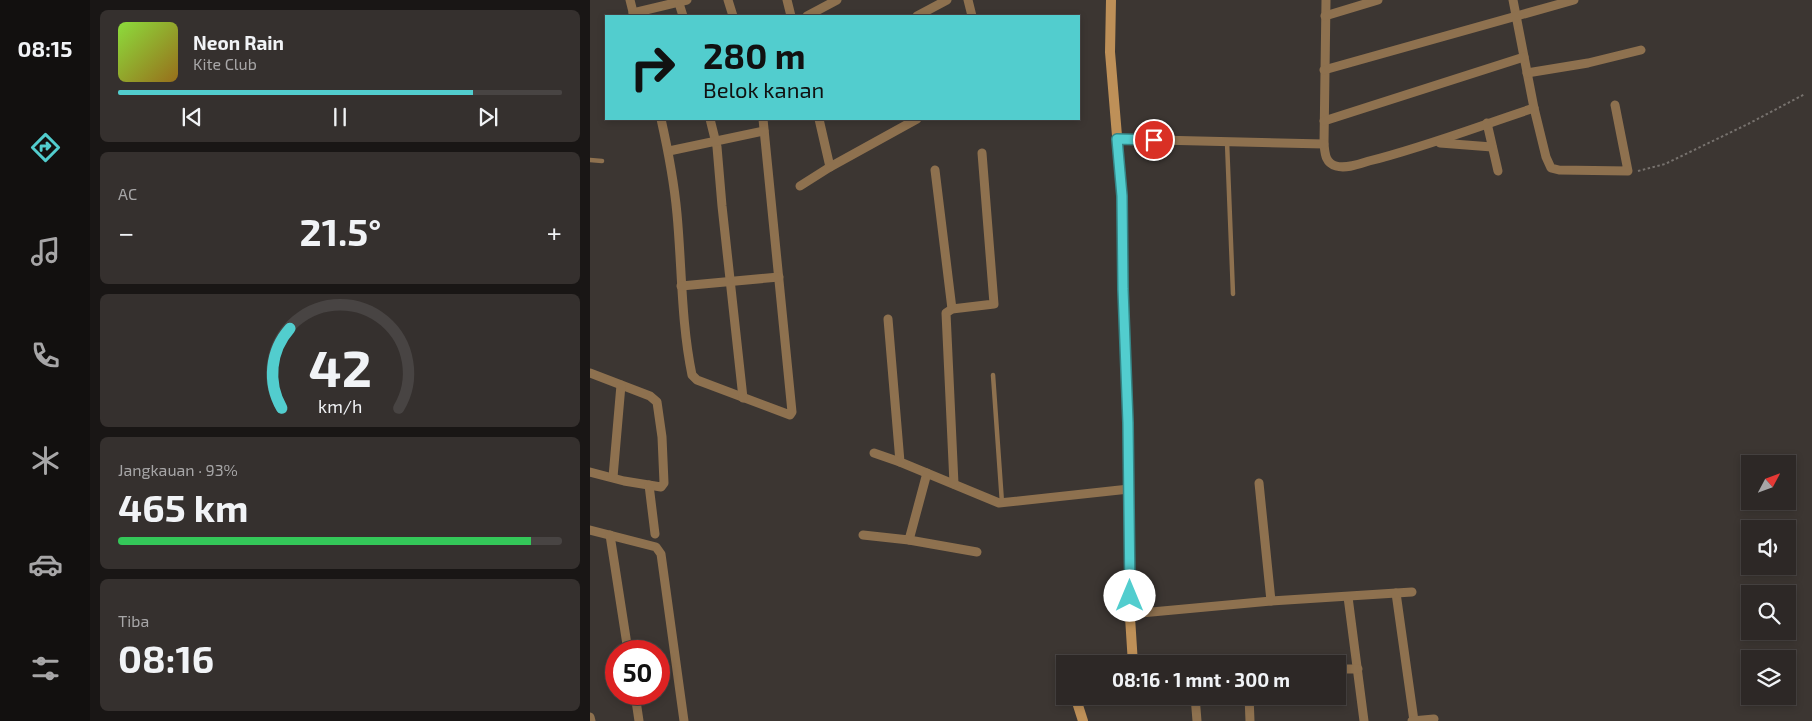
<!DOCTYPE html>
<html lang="id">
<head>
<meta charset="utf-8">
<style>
	body { margin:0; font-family:"Exo 2",sans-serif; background:#35302e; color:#f1f3f6; height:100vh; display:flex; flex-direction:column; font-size:19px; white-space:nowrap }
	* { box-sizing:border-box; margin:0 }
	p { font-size:16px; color:#a7a6a7 }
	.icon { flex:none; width:28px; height:28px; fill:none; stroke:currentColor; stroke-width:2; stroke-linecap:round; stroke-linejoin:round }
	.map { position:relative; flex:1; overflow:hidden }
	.drawer { display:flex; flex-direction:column; gap:10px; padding:10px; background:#191615; width:500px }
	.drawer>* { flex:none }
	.banner { position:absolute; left:15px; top:15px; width:475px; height:105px; border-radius:0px; box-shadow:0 2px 8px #0003,0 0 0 1px #484443; background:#52cdce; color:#111; overflow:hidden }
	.needle { width:32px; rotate:49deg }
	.tools { position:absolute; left:1151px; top:455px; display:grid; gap:10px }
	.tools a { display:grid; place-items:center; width:55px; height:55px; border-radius:0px; background:#2d2826; box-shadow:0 2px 8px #0003,0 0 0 1px #484443; font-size:25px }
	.speed { position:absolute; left:15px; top:640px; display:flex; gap:10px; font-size:25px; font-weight:700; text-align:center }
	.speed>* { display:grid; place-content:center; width:65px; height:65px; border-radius:50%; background:#2d2826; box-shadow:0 2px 8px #0003,0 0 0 1px #484443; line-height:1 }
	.speed .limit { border:8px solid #d22; background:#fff; color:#111 }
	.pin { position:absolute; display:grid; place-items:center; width:42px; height:42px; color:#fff; margin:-21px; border:2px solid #fff; border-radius:50%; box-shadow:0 1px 5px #0007 }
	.me { position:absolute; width:55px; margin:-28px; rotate:0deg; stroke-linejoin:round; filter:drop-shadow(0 0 4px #0008) }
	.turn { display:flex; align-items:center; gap:18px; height:105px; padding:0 15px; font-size:22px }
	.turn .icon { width:65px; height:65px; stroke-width:2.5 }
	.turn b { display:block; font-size:35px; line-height:42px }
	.big { font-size:38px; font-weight:700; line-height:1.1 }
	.drawer .widget { flex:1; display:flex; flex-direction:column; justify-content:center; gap:8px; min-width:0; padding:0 18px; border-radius:8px; background:#35302e }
	.drawer .dial { align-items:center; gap:0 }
	.dial svg { height:130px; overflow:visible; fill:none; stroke:#484443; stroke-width:7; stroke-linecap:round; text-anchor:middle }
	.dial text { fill:#f1f3f6; stroke:none }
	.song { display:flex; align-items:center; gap:15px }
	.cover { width:60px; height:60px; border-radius:8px; background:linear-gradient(135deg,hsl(90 70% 55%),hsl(40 70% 35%)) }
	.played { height:5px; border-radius:2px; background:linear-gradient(90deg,#52cdce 80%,#484443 80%) }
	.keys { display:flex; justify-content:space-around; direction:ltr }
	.heat { display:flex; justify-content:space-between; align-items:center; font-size:28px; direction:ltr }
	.charge { height:8px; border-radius:4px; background:linear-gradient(90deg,#34c759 93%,#484443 0) }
	.trip { position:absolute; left:466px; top:655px; width:290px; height:50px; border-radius:0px; background:#2d2826; box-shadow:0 2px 8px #0003,0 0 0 1px #484443; font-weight:700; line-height:50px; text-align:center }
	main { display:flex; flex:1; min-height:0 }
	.menu { display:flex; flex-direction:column; width:90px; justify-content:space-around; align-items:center; background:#12100f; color:#a7a6a7 }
	.menu .icon { width:35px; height:35px }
	.menu .current { color:#52cdce }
	.menu b { font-size:22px; color:#f1f3f6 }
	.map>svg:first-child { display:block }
</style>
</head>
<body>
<main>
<nav class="menu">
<b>08:15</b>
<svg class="icon current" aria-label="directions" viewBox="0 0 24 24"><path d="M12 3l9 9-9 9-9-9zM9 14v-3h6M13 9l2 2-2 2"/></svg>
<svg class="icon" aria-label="music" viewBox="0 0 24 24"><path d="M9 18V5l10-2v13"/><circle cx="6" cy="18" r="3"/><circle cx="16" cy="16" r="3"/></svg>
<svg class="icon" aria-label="phone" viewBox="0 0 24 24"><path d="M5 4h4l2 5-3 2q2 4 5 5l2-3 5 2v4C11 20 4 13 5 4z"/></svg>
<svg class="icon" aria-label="climate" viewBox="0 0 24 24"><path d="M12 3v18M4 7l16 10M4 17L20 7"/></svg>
<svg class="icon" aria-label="car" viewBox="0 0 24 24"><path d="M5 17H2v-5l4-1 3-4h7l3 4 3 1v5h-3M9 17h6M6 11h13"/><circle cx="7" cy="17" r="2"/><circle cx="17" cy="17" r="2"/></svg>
<svg class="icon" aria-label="filters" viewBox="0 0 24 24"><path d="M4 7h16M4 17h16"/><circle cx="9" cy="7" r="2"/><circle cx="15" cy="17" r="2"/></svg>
</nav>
<section class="drawer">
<div class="widget">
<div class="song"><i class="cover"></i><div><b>Neon Rain</b><p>Kite Club</p></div></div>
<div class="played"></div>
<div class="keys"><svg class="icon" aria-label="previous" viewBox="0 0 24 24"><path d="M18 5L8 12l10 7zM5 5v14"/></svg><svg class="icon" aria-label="pause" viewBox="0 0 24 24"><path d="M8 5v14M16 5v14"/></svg><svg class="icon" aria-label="next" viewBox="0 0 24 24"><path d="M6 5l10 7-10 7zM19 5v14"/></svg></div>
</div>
<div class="widget"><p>AC</p>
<div class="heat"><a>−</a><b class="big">21.5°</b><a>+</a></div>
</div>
<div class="widget dial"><svg viewBox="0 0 100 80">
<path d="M14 69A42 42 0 1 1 86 69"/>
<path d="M14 69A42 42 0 0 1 19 20" stroke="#52cdce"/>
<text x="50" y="56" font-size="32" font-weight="700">42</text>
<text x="50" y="72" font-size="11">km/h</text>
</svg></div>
<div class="widget"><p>Jangkauan · 93%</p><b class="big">465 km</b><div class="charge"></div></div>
<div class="widget"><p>Tiba</p><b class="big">08:16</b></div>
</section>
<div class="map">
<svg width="1222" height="721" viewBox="0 0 1222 721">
	<rect width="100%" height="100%" fill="#3c3632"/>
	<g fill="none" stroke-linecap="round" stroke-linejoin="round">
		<path stroke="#77726e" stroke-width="2" stroke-dasharray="2.5 2.5" stroke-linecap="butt" d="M1048,171L1075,164L1158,124L1215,94"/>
		<g stroke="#8e714f" stroke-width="4.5">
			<path d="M637,142L643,294"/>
			<path d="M0,160L12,161"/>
			<path d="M403,375L412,503"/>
		</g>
		<g stroke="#8e714f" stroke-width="9">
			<path d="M40,0L44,16"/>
			<path d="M88,0L93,16"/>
			<path d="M138,0L143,16"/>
			<path d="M197,0L201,16"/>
			<path d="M378,0L382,16"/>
			<path d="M736,0L734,144C735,153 735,163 746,166C756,169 769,164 779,161C835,147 889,126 944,108"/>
			<path d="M923,0L944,108L956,157L961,168L969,170L1038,171L1025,105"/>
			<path d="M43,13L97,0"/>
			<path d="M217,16L247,0"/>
			<path d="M327,16L357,0"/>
			<path d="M735,16L788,0"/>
			<path d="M734,70L984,0"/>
			<path d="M937,73L998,63L1051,50"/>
			<path d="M71,119C78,150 84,181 87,214C92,267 91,322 102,375L107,380L200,415L202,412L173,119"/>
			<path d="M120,119L127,147L132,206L153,398"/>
			<path d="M229,119L240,167"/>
			<path d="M734,121L934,57"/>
			<path d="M897,123L908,171"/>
			<path d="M527,139L734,144"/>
			<path d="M850,143L902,147"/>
			<path d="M79,151L174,131"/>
			<path d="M345,170L362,309"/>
			<path d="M210,186L240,167L327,119"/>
			<path d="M91,286L189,277"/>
			<path d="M298,319L310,462L409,503L539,489"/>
			<path d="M0,373L60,396L67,402L72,437L74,483L71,487L34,481L0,472"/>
			<path d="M284,453L310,462"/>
			<path d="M23,477L31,385"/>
			<path d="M669,483L681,601"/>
			<path d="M364,484L356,313L362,309L404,304L392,153"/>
			<path d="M59,485L65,534"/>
			<path d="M0,530L66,547L71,554L94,721"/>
			<path d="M20,535L38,651"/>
			<path d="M273,535L319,540L337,473"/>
			<path d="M319,540L387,552"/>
			<path d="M806,593L824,721"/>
			<path d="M758,597L774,721"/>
			<path d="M540,614L681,601L822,592"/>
			<path d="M748,669H768"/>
			<path d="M45,694L49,721"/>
			<path d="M605,696L607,721"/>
			<path d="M659,696L660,721"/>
			<path d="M0,717L1,721"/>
			<path d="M822,721L844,719"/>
		</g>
		<g stroke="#be9058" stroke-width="10">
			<path d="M521,0L520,52L532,196L533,289L538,423L540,617L543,664"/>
			<path d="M485,696L493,721"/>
		</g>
	</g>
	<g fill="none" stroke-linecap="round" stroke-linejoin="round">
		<g stroke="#358586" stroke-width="12">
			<path id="route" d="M540,596L538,423L533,289L532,196L527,139L564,140"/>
		</g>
		<use href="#route" stroke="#52cdce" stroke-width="9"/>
	</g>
</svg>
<div class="tools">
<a><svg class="needle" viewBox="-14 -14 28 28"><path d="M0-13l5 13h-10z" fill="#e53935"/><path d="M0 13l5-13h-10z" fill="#a7a6a7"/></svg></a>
<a><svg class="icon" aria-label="sound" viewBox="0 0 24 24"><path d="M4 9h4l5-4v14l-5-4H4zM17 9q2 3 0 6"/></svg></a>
<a><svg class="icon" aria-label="search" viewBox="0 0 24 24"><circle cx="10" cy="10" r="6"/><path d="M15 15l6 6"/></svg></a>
<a><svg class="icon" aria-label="layers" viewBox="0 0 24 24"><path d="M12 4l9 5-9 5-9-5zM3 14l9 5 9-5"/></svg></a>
</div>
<div class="speed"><div class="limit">50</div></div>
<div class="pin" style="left:564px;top:140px;background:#d93025"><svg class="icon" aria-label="arrive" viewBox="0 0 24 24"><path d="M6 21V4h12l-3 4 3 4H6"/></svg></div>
<svg class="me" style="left:540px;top:596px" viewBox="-20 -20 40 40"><circle r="19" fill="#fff"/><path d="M0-13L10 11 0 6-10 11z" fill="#52cdce"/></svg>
<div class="trip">08:16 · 1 mnt · 300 m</div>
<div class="banner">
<div class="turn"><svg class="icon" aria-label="right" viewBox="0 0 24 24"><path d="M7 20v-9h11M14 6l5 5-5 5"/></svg><div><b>280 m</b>Belok kanan</div></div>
</div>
</div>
</main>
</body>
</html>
